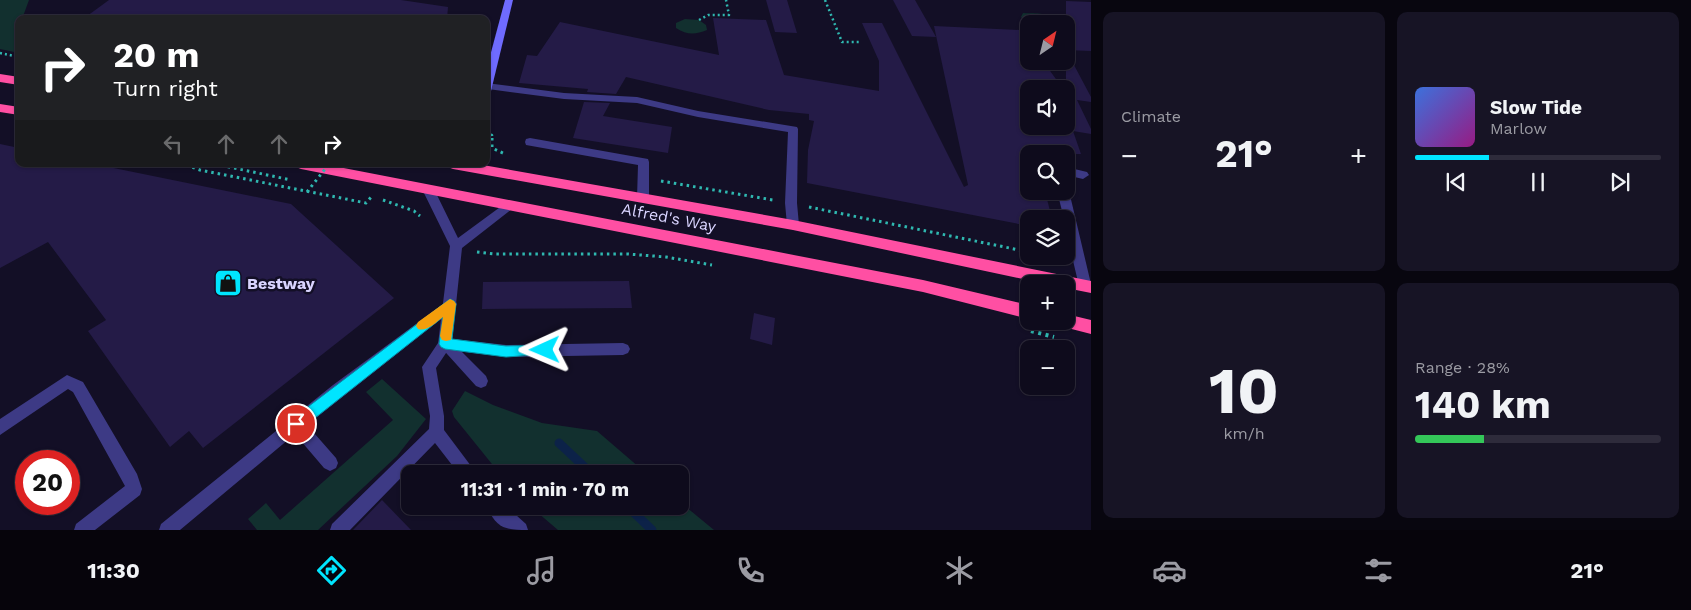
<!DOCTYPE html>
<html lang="en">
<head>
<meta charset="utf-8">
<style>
	body { margin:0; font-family:"Work Sans",sans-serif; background:#171425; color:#f1f3f6; height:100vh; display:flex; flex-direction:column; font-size:19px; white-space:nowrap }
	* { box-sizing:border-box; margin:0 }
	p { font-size:16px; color:#9b9ba3 }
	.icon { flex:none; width:28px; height:28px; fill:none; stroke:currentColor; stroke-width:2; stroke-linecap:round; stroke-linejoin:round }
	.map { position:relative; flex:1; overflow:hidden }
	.panel { display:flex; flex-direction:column; gap:12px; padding:12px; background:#08060f; width:600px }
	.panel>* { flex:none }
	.top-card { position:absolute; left:15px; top:15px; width:475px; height:152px; border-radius:10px; box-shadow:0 1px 4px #0004,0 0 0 1px #2e2b3b; background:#202124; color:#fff; overflow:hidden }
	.needle { width:32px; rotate:35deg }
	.tools { position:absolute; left:1020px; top:15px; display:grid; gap:10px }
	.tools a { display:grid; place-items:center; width:55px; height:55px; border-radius:10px; background:#0e0b1c; box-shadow:0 1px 4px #0004,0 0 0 1px #2e2b3b; font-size:25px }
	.speed { position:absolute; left:15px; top:450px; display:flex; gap:10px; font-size:25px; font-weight:700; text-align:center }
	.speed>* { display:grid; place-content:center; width:65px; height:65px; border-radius:50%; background:#0e0b1c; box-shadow:0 1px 4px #0004,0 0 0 1px #2e2b3b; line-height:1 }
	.speed .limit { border:8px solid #d22; background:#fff; color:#111 }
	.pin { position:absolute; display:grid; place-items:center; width:42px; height:42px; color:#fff; margin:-21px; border:2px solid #fff; border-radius:50%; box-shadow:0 1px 5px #0007 }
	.me { position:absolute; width:55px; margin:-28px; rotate:269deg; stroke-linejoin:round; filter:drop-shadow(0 0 4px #0008) }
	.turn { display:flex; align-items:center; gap:18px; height:105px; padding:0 15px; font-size:22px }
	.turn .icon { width:65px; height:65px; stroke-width:2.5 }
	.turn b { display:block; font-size:35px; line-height:42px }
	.lanes { display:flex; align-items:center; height:48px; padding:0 15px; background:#0003; justify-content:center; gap:25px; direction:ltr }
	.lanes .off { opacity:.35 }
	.big { font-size:38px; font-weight:700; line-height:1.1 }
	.panel .tile { flex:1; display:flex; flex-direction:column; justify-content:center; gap:8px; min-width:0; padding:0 18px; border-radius:10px; background:#171425 }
	.panel .dial { align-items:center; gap:0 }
	.dial b { font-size:65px; line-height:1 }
	.song { display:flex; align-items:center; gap:15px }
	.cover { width:60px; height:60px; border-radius:8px; background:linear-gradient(135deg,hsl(220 70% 55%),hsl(310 70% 35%)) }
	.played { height:5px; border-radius:2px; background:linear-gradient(90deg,#00e5ff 30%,#2e2b3b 30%) }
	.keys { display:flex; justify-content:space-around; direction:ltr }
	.heat { display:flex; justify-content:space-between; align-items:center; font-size:28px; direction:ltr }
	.charge { height:8px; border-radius:4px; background:linear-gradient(90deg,#34c759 28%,#2e2b3b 0) }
	.panel .tiles { flex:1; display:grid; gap:12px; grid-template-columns:repeat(2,1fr) }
	.trip { position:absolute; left:401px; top:465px; width:288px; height:50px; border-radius:10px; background:#0e0b1c; box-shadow:0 1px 4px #0004,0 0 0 1px #2e2b3b; font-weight:700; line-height:50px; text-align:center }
	.menu { display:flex; height:80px; justify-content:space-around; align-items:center; background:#06040b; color:#9b9ba3 }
	.menu .icon { width:35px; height:35px }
	.menu .on { color:#00e5ff }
	.menu b { font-size:22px; color:#f1f3f6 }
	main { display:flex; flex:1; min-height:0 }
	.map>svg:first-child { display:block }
</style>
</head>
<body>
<main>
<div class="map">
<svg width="1091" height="530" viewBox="0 0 1091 530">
	<rect width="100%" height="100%" fill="#130f26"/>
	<g fill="#12302f">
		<path d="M0,0H29L22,19H19V53L0,49Z"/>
		<path d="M1023,13C1037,14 1049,11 1058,24H1029V26L1021,17Z"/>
		<path d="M685,19L699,20L706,25L707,30C695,35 687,35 676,28V23Z"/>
		<path d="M382,379L426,419L397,456L318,530H257L248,519L266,503L280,520L393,420L366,392Z"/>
		<path d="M465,391L493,405L542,423L597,431L647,474H500L454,417L452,411Z"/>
		<path d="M680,502L714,530H558L530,506H680Z"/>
	</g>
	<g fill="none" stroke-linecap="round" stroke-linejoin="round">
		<g stroke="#0c2248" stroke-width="9">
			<path d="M559,443L592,474"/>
			<path d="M627,506L652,530"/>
		</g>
	</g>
	<g fill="#241b47">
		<path d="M109,0H401L448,7L447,19H83Z"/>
		<path d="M766,0H787L797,33L775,32Z"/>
		<path d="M893,0H915L936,37L912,36Z"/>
		<path d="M1066,1L1091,2V51L1066,50Z"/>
		<path d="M713,18L766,20L784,75L879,91V61L862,23H882L964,187L968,185L934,26L1020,30L1029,42V61H1043L1063,89H1029V126H1066V50L1091,97V102L1077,100L1091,129V134L1073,131L1081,154H1029V191H1045L1052,219H1029V226L807,183L808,150L814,121L809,120V114L769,110L626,77L616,94L587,92L588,89L519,83L527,55L537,56L560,22L719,55Z"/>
		<path d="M584,102L610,103L603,116L672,127L668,153L573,138Z"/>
		<path d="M0,144L19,148V164H94L291,204L394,298L203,448L189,431L170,447L88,331L106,320L48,242L0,268Z"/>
		<path d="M629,281L632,308L482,309L483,282Z"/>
		<path d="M754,313L775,318L772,345L750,339Z"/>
		<path d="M382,500L411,530H353Z"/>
	</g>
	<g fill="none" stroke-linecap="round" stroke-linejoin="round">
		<g stroke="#2fb8b0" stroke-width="2.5" stroke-dasharray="2 3" stroke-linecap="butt">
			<path d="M825,0L842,42H859"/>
			<path d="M699,20L708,15H729L726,0"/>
			<path d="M0,53L19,57"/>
			<path d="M486,134L492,135V139"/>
		</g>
		<g stroke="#2fb8b0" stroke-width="3" stroke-dasharray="2.5 4" stroke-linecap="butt">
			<path d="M492,138V148L505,154"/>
			<path d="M191,164L189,166L200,170L366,203L372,196"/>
			<path d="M215,164L291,180"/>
			<path d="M661,181L773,200"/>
			<path d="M383,200L414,211L420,216"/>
			<path d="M809,207L1029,252"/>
			<path d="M477,252L494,254H628L666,257L712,265"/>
			<path d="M1049,256L1061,259"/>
		</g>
		<path stroke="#2fb8b0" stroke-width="4" stroke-dasharray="3 4.5" stroke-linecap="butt" d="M1031,331L1054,337"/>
		<g fill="#3d3a85" fill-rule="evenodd">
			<path d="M486,83L564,93L637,97L698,111L797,127L798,129L797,203L799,225L793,230L787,225L785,203L788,132L698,117L637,103L564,99L488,89H486Z"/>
			<path d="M530,138L648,159L649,162V198L643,202L637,198L638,165L526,145L525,142L526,139Z"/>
			<path d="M1066,167L1087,172L1089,175L1083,179L1066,175Z"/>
			<path d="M1066,188L1069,191L1091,284L1090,290L1085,291L1080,290L1079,286L1066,231V219H1064L1057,191H1066Z"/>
			<path d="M450,299L455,300L457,304L455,308L307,425L336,458L338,463L336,468L330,471L324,468L295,434L180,530H159L161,524L333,385Z"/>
			<path d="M445,338L506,345L623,343L628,345L630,349L628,353L623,355L506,357L448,350L436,368L444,416V430L477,474H459L435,443L350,530H330L332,524L429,429L430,416L422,367L440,340Z"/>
			<path d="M67,375L83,382L137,474L142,489L140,495L95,530H74L76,524L125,486L73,392L68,389L0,435V419Z"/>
			<path d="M487,506H506L526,524L528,530C506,530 496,529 487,506Z"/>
		</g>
		<path fill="#3d3a85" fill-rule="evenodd" d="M428,185L434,189L458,238L507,202H515L517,205L462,248L452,342L486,376L488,381L486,386L481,388L476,386L438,344L450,246L422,189Z"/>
		<path fill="#6f6bff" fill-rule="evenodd" d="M505,0H513L491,91L486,94V71Z"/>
		<g fill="#ff4fa3" fill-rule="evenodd">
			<path d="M0,74L19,77V85L0,82Z"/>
			<path d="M0,104L19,107V115L0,112Z"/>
			<path d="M294,164H323L923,280L1029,305V319L923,292L301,169L296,167Z"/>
			<path d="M447,164H477L793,220L1091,281V293L1066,288V284H1046L793,230L453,169L448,167Z"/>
			<path d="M1066,314L1091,320V334L1060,326L1058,321H1066Z"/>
		</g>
		<path stroke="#2fb8b0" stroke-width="3" stroke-dasharray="2.5 4" stroke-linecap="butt" d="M307,192L329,164"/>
	</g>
	<path fill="#00e5ff" stroke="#0095a6" d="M450,299L454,301L456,304L452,339L506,346L545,345L549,347L551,350L549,354L506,357L445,349L441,347L439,344L443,317L301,429L296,431L292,429L290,424L292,419Z"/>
	<path fill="#f59e0b" d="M450,299L454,301L456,304L451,340L446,341L442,340L440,336L443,317C436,322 427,332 418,329L416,326L418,322Z"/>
	<defs>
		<g id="shop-square" transform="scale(1.4375)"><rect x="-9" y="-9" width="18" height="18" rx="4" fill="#00e5ff" stroke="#130f26"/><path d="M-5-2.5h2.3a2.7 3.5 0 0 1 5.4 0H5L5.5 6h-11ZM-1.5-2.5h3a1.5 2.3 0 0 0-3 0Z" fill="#111"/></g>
	</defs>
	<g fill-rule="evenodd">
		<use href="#shop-square" x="228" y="283"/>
	</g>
	<g text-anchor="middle" stroke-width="5" stroke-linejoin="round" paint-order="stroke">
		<g font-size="16" fill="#d9d4ff" stroke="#130f26">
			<text transform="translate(669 217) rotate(11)" y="6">Alfred's Way</text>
		</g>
		<g font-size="16" font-weight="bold" fill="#d9d4ff" stroke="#130f26" text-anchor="start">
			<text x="247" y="289">Bestway</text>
		</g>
	</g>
</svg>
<div class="tools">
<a><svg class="needle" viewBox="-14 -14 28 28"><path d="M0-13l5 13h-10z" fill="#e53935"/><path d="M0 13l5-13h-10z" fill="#9b9ba3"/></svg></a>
<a><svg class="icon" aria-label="sound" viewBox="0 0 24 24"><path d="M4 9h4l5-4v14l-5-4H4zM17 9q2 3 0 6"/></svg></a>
<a><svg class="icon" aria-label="search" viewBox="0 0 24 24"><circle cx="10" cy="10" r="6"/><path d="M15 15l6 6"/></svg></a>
<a><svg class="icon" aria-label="layers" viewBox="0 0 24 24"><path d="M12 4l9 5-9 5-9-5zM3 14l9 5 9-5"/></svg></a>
<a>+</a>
<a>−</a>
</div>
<div class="speed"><div class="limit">20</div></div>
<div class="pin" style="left:296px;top:424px;background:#d93025"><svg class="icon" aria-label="arrive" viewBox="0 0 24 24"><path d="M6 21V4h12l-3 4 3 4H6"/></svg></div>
<svg class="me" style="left:545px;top:350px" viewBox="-20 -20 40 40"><path d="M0-17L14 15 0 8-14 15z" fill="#00e5ff" stroke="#fff" stroke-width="4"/></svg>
<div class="trip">11:31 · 1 min · 70 m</div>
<div class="top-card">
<div class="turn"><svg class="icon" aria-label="right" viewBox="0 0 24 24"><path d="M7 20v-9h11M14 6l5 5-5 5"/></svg><div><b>20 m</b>Turn right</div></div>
<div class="lanes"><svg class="icon off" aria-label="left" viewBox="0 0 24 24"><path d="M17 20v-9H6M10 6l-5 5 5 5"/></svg><svg class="icon off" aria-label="ahead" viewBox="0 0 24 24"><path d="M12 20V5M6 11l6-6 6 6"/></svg><svg class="icon off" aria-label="ahead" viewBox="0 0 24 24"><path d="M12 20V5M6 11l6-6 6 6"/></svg><svg class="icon" aria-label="right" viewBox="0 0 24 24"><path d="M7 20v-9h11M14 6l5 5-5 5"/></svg></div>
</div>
</div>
<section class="panel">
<div class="tiles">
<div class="tile"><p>Climate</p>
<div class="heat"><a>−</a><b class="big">21°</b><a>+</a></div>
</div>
<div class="tile">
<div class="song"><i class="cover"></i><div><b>Slow Tide</b><p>Marlow</p></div></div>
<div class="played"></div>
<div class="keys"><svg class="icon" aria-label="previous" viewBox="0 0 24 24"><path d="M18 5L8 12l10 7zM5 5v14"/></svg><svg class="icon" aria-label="pause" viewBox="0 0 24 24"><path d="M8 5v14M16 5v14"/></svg><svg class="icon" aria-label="next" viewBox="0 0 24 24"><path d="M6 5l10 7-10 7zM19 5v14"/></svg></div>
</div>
<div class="tile dial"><b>10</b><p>km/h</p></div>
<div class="tile"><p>Range · 28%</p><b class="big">140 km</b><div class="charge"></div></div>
</div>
</section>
</main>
<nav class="menu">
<b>11:30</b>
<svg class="icon on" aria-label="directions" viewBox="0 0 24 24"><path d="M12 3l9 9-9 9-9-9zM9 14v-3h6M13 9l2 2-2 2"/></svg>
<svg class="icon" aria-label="music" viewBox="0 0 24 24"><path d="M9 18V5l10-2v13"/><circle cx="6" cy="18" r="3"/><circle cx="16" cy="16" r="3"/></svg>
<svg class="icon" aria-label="phone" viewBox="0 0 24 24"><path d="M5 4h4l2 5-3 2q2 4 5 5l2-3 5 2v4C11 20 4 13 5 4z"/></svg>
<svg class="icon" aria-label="climate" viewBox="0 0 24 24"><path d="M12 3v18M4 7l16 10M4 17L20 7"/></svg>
<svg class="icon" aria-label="car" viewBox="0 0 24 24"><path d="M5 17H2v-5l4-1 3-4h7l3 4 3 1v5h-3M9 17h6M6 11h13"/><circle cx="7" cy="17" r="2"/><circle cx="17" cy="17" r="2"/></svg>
<svg class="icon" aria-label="filters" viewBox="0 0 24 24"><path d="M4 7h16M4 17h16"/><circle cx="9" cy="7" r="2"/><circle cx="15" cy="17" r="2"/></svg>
<b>21°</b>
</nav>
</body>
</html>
